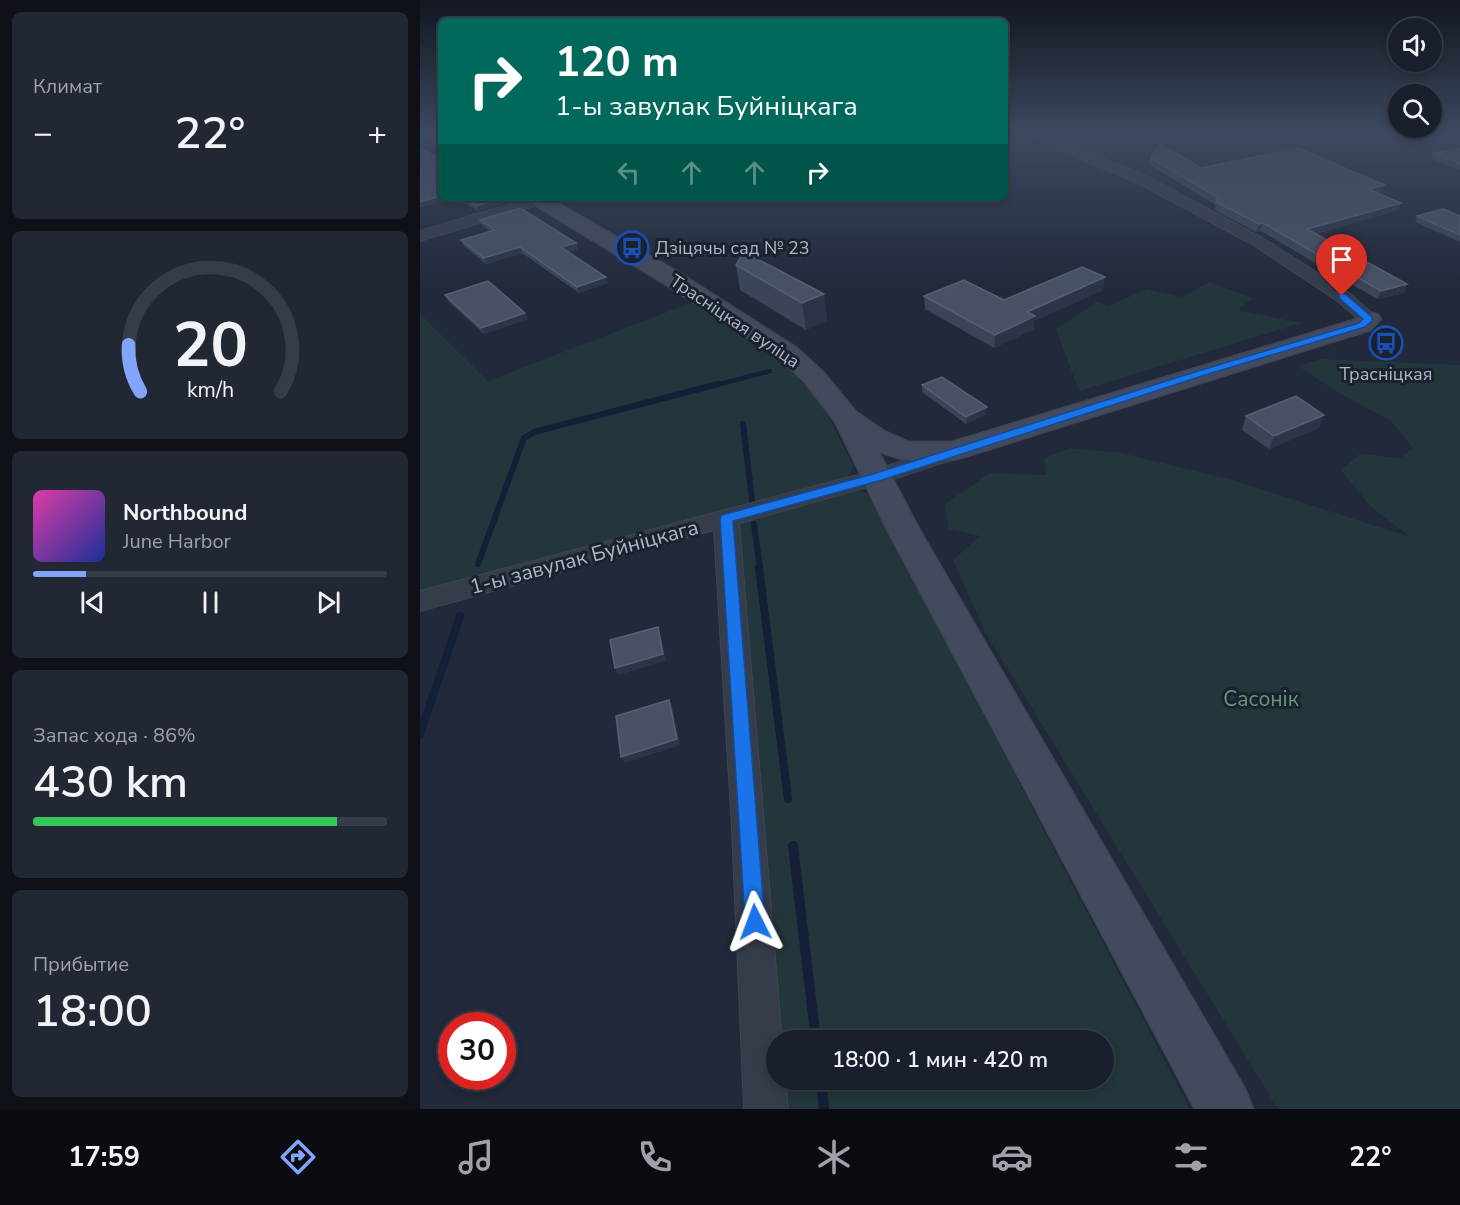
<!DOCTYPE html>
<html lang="ru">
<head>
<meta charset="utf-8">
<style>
	body { margin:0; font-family:"Nunito Sans",sans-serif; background:#222734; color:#f1f3f6; height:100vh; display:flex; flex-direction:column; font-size:22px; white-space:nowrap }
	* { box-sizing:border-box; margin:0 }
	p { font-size:20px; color:#9fa2a9 }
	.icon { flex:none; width:33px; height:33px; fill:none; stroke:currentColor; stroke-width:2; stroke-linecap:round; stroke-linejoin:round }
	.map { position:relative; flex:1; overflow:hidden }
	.side { display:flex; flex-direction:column; gap:12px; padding:12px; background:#0e1118; width:420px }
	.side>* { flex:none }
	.top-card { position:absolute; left:18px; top:18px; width:570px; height:183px; border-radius:9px; box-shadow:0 3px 9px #0003,0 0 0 2px #373d48; background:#00695c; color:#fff; overflow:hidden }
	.controls { position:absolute; left:968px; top:18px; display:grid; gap:12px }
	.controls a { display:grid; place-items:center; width:54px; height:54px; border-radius:50%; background:#191f2c; box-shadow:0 3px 9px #0003,0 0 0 2px #373d48; font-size:30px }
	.speed { position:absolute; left:18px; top:1012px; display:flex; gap:12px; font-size:30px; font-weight:700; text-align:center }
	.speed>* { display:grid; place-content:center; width:78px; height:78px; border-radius:50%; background:#191f2c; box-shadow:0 3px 9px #0003,0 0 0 2px #373d48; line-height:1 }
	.speed .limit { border:9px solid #d22; background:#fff; color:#111 }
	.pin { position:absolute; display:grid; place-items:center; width:51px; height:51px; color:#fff; margin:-62px -26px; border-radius:50% 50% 50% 0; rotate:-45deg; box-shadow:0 0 6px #0007 }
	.pin .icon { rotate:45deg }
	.me { position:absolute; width:66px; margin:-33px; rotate:357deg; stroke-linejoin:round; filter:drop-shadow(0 0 4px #0008) }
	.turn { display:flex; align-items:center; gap:21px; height:126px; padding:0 18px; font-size:27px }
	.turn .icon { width:78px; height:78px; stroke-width:2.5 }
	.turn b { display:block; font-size:42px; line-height:51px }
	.lanes { display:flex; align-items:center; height:57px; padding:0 18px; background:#0003; justify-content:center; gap:30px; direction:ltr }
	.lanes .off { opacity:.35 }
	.big { font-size:45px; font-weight:600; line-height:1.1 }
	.side .widget { flex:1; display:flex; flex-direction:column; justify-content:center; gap:9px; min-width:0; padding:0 21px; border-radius:9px; background:#222734 }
	.side .dial { align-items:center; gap:0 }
	.dial svg { height:156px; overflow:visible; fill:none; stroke:#373d48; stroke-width:7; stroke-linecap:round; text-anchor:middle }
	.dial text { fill:#f1f3f6; stroke:none }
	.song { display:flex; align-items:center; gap:18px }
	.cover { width:72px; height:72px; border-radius:9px; background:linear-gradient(135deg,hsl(320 70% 55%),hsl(230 70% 35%)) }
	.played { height:6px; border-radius:3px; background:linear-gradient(90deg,#81a5fa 15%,#373d48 15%) }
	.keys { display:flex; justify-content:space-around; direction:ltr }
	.heat { display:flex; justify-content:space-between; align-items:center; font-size:33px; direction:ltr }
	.charge { height:9px; border-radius:4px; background:linear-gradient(90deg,#34c759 86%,#373d48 0) }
	.trip { position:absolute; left:346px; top:1030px; width:348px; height:60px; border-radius:30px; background:#191f2c; box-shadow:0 3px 9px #0003,0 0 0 2px #373d48; font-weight:600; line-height:60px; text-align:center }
	.menu { display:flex; height:96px; justify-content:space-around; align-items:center; background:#0a0c12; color:#9fa2a9 }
	.menu .icon { width:42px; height:42px }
	.menu .on { color:#81a5fa }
	.menu b { font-size:27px; color:#f1f3f6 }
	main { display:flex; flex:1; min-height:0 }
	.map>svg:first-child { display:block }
</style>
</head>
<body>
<main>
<section class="side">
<div class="widget"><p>Климат</p>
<div class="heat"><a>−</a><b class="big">22°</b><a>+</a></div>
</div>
<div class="widget dial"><svg viewBox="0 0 100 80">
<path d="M14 69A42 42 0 1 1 86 69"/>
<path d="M14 69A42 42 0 0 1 8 45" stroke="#81a5fa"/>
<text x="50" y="56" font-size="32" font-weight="700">20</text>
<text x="50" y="72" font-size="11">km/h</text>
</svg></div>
<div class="widget">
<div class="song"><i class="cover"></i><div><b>Northbound</b><p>June Harbor</p></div></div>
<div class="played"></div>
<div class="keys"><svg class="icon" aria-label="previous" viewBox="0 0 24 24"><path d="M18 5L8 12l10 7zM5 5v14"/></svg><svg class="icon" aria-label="pause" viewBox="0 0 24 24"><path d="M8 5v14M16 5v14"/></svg><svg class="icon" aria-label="next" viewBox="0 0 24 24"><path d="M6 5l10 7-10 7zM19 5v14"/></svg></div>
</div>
<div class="widget"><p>Запас хода · 86%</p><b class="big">430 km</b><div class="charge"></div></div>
<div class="widget"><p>Прибытие</p><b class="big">18:00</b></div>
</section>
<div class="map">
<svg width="1040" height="1109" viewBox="0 0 1040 1109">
	<rect width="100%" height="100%" fill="#21293a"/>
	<g fill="#23363b">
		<path d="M790,282L833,298L818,310L881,323L659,391L636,329L677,302L688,306L727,289L762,297Z"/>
		<path d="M273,302C304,322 355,347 379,375C403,402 417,433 433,465L431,473L423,480L0,593V314L68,381Z"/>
		<path d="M900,359L1040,365V1109H858L565,632L533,560L560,536L528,529L525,504L570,473L627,475L624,458L650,448L701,453L813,480L990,537L950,506L921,470L940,454L980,458L993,448L971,421L919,393L878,366Z"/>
		<path d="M428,491H440L448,494L770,1109H364L362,1080H684V1041H358L316,526L323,520Z"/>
	</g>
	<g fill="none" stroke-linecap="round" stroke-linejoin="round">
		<path stroke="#142037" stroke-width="4.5" d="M292,386L350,371"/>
		<g stroke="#142037" stroke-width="6">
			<path d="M323,424L332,500"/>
			<path d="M334,524L340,569"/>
			<path d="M58,564L104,438L114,432L298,384"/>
		</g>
		<g stroke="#142037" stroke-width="8">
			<path d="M339,568L368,799"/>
			<path d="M0,734L40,616"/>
		</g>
		<g stroke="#142037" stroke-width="10">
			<path d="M373,846L396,1041"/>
			<path d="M401,1080L404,1109"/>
		</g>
		<g stroke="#3e4553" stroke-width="2">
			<g id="street">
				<path d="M608,133H624L728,177L842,238L928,292L958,319L955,323H943L916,300L832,244L718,183L636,149Z"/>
				<path d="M111,198H133L131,201L0,241V231Z"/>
				<path d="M534,444L542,446L545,451L542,456L465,482L319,523L362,1041H357V1080H365L368,1109H324L312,828L294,530L0,611V591L449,472Z"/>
			</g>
		</g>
		<g stroke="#3e4553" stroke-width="3">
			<g id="secondary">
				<path d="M0,133L21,135V147L0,136Z"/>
				<path d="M107,198H129L261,274L377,348L403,372L436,412L464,431L489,442H532L934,320C942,313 947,311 957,314L961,319L950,330L544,457C516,465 485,463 458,451L499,529L825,1089L833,1109H775L467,529L416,423L385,382L359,358L245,284L110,202Z"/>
			</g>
		</g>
		<use href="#street" fill="#353c4a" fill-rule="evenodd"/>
		<use href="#secondary" fill="#434a5d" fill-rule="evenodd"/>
	</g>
	<g fill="#3c4558">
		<path d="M1040,148V170L1011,159L1013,153Z"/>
		<path d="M731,158L781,168L965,185L962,192L958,193L978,210L896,234L984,293L957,299L841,231L836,232L795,210L796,205L730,165Z"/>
		<path d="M38,198H83L85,203L58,211Z"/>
		<path d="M997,216H1040V242L995,222Z"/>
		<path d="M60,220L156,243L158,249L148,252L188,283L159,293L102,253L66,264L44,246L41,240L71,232L63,226Z"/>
		<path d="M316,265L404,294L407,320L386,330L320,290Z"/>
		<path d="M683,290L614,321V329L574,348L505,309L504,296L584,300Z"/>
		<path d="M25,295L105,313L108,319L64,334L28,301Z"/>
		<path d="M502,385L566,414L546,424L502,392Z"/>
		<path d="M826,416L899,428L849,449L822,430Z"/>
	</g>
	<g fill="#2c3547">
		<path d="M965,185L962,192L945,196L948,189Z"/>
		<path d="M21,196V198H35L0,208V202Z"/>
		<path d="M83,198L85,203L58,211L56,206Z"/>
		<path d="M981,203L978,210L884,237L887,229Z"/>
		<path d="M843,223L841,231L836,232L839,224Z"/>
		<path d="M156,243L158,249L143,253L141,247Z"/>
		<path d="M100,247L102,253L66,264L64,258Z"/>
		<path d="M186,277L188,283L159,293L157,287Z"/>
		<path d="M685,277L683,290L614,321V329L574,348L575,335L607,312Z"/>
		<path d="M987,284L984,293L957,299L961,291Z"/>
		<path d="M404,294L407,320L386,330L382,303Z"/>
		<path d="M105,313L108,319L64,334L61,328Z"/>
		<path d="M567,407L566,414L546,424V417Z"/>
		<path d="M904,415L899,428L849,449L854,436Z"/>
		<path d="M238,627L240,634L246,661L198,675L195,668Z"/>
		<path d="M249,700L252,706L260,745L205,763L201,757Z"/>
	</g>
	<g fill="#485264" stroke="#586173" stroke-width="1.5">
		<path d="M740,144L781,168L878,148L965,185L948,189L981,203L887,229L987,284L961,291L843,223L839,224L796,202L799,198L731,158Z"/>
		<path d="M0,148L21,160V196L0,202Z"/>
		<path d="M1040,148V164L1013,153Z"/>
		<path d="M44,198H82L56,206Z"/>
		<path d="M100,208L156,243L141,247L186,277L157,287L100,247L64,258L41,240L75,230L60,220Z"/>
		<path d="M1023,209L1040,216V235L997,216Z"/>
		<path d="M324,252L404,294L382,303L316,265Z"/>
		<path d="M662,267L685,277L607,312L615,316L575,335L504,296L544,280L584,300Z"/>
		<path d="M68,281L105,313L61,328L25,295Z"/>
		<path d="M522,377L567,407L546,417L502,385Z"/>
		<path d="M876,396L904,415L854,436L826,416Z"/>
		<path d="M238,627L243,654L195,668L190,640Z"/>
		<path d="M249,700L257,739L201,757L196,716Z"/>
	</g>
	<linearGradient id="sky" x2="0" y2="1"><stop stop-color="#121720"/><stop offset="0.46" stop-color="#3d4960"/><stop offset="1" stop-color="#3d4960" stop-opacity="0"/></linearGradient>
	<rect width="1040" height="288" fill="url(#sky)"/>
	<path fill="#1a73e8" stroke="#114b97" stroke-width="1.5" d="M919,294H925L952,317V321L945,327L785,375L462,480L313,521L345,922L342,929L335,932L328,929L325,922L300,519L302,515L453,474L778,371L939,323L943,319L919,298Z"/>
	<defs>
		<g id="bus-ring" transform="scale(1.725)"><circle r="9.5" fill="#1a212f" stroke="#1a4fb4" stroke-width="1.5"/><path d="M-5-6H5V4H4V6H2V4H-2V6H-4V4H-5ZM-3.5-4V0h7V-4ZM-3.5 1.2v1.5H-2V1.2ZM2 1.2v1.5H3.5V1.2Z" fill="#1a4fb4"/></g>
	</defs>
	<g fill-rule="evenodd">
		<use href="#bus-ring" x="212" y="248"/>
		<use href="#bus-ring" x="966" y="343"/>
	</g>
	<g text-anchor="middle" stroke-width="6" stroke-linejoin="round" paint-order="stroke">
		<g font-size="18" fill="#afb6c6" stroke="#1a212f" text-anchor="start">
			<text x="235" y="254">Дзіцячы сад № 23</text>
			<text x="966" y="380" text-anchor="middle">Трасніцкая</text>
		</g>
		<g font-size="18" fill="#afb6c6" stroke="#1a212f">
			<text transform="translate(315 321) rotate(34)" y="6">Трасніцкая вуліца</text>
		</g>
		<g font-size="21" fill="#afb6c6" stroke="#1a212f">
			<text transform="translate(164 557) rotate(-15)" y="7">1-ы завулак Буйніцкага</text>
		</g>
		<g font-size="21" fill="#669876" stroke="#1a212f">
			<text x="841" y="706">Сасонік</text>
		</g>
	</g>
</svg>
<div class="controls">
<a><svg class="icon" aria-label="sound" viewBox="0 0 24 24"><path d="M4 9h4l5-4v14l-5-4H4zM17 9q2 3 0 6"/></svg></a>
<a><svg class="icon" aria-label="search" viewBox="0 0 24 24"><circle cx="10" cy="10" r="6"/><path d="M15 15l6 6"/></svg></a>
</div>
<div class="speed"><div class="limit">30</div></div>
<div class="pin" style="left:922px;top:296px;background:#d93025"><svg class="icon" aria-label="arrive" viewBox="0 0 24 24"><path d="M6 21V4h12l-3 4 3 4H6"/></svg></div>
<svg class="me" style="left:335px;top:922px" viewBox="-20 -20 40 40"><path d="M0-17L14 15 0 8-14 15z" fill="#1a73e8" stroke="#fff" stroke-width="4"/></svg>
<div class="trip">18:00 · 1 мин · 420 m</div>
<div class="top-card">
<div class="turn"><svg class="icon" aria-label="right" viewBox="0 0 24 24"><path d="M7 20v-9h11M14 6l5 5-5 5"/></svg><div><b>120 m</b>1-ы завулак Буйніцкага</div></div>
<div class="lanes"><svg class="icon off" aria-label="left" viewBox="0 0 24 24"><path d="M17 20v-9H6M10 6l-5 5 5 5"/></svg><svg class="icon off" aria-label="ahead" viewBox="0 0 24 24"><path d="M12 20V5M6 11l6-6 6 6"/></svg><svg class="icon off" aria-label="ahead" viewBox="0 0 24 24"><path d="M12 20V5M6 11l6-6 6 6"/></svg><svg class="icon" aria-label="right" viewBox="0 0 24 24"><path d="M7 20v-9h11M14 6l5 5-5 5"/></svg></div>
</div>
</div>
</main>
<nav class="menu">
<b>17:59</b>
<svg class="icon on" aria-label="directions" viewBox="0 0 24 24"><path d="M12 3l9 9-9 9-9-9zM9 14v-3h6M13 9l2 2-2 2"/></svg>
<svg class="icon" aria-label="music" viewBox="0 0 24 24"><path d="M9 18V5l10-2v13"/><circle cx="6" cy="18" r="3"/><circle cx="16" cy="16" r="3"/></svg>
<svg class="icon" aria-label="phone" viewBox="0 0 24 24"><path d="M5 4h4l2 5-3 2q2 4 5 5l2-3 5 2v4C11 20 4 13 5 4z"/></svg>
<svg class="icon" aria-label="climate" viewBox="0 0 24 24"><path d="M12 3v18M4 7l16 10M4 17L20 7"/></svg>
<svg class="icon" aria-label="car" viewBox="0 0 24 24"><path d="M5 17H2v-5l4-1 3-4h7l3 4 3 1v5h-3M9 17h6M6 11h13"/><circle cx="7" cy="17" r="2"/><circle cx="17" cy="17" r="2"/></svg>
<svg class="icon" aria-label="filters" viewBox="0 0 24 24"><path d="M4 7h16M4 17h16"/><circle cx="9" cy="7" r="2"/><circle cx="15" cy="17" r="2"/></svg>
<b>22°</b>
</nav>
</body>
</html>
